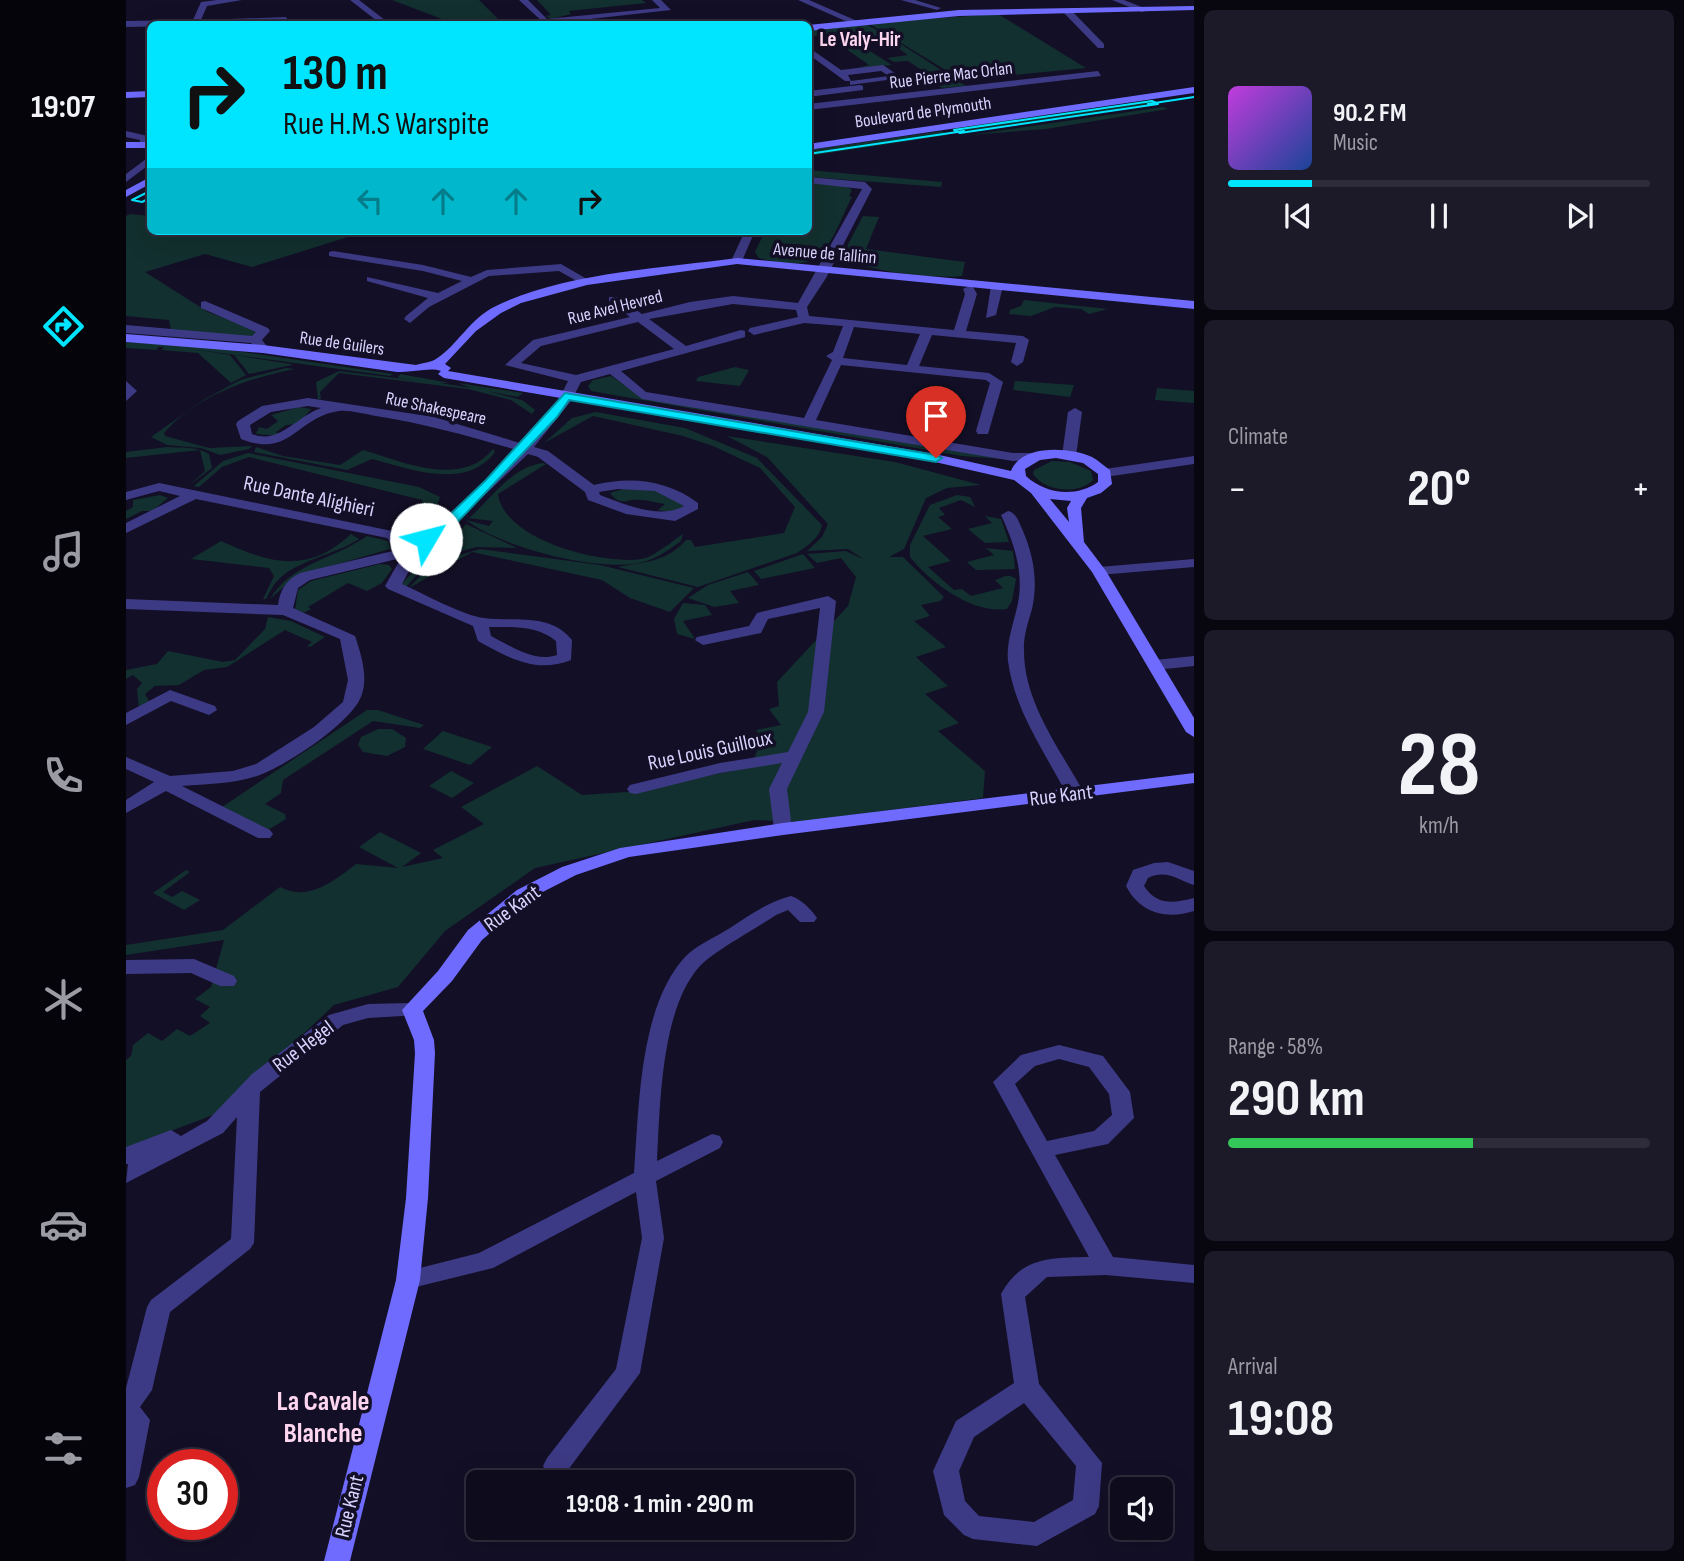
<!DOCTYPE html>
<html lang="en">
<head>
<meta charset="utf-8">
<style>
	body { margin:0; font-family:"Sofia Sans Condensed",sans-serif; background:#1c1929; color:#f1f3f6; height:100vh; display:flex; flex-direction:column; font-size:26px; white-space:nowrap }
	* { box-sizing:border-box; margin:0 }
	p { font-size:23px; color:#9b9ba3 }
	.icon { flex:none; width:38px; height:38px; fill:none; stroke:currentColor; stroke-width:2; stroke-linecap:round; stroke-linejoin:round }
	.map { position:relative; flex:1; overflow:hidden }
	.side { display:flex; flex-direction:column; gap:10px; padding:10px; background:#08060f; width:490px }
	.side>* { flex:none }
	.banner { position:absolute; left:21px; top:21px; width:665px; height:214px; border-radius:10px; box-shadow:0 7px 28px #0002,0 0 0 2px #2e2b3b; background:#00e5ff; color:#111; overflow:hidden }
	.buttons { position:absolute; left:984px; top:1477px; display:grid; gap:14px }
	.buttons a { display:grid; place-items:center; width:63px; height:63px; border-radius:10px; background:#0e0b1c; box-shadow:0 7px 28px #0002,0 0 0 2px #2e2b3b; font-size:35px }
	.speed { position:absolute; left:21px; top:1449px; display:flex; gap:14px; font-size:35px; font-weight:700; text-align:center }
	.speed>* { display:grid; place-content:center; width:91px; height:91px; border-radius:50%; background:#0e0b1c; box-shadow:0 7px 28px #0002,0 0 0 2px #2e2b3b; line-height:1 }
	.speed .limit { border:10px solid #d22; background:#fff; color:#111 }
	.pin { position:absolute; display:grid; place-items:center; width:60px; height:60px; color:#fff; margin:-72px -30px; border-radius:50% 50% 50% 0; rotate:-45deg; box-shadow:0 0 7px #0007 }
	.pin .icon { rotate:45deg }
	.me { position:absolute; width:77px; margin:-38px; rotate:53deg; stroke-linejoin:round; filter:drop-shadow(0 0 5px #0008) }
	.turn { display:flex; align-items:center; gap:24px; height:147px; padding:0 21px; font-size:32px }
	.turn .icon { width:91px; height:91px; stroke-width:2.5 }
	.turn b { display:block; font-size:49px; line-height:60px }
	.lanes { display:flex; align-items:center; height:66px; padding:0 21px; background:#0003; justify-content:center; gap:35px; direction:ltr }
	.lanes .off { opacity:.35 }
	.big { font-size:52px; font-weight:700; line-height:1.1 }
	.side .widget { flex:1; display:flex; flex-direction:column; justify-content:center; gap:10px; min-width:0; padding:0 24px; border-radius:10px; background:#1c1929 }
	.side .dial { align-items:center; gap:0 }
	.dial b { font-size:91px; line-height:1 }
	.song { display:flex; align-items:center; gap:21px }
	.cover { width:84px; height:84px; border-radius:10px; background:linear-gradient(135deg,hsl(290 70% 55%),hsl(220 70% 35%)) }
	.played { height:7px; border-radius:4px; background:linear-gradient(90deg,#00e5ff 20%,#2e2b3b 20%) }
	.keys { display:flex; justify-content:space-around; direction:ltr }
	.heat { display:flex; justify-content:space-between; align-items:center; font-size:38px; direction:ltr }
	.charge { height:10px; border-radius:5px; background:linear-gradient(90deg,#34c759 58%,#2e2b3b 0) }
	.trip { position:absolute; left:340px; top:1470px; width:388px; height:70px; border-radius:10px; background:#0e0b1c; box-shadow:0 7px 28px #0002,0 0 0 2px #2e2b3b; font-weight:700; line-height:70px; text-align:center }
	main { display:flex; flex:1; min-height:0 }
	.menu { display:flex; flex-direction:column; width:126px; justify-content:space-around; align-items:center; background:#06040b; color:#9b9ba3 }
	.menu .icon { width:49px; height:49px }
	.menu .current { color:#00e5ff }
	.menu b { font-size:32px; color:#f1f3f6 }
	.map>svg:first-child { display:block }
</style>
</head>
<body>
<main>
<nav class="menu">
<b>19:07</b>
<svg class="icon current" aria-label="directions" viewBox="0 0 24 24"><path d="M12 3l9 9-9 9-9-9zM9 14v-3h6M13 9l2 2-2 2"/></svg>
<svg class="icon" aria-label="music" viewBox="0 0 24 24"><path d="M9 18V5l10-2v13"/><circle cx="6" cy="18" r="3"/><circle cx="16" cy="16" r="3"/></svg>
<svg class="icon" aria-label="phone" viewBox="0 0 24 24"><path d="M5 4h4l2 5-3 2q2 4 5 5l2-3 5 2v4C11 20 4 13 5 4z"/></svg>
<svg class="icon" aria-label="climate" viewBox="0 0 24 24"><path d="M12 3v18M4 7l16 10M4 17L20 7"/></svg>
<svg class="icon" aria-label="car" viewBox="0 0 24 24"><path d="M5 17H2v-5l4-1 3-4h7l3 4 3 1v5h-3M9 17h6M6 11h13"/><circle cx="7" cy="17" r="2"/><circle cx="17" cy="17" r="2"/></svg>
<svg class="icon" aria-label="filters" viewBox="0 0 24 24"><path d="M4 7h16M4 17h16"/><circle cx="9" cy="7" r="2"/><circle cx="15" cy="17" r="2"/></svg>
</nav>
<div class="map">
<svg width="1068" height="1561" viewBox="0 0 1068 1561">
	<rect width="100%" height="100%" fill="#130f26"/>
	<g fill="#12302f">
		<path d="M266,0H353L377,24H329Z"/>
		<path d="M411,0H516L520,3L443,11L445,14L426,19L419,16L425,15Z"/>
		<path d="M872,14L960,68L836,80L742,23Z"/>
		<path d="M738,23L765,38L730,41L704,34L683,37L682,31Z"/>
		<path d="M702,36L731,43L766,65L731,68L743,65Z"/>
		<path d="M759,39H767L840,86L816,88L802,78L806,77L782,61L768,62L761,58L782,55Z"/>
		<path d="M1026,101L1032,104L834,133L825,128Z"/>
		<path d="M1037,107L1042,109L920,129L844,135Z"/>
		<path d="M816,131L822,135L683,156L682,150Z"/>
		<path d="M682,170L816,182V183L815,187L683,177Z"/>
		<path d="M683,183L720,186L726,190L723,196L726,197C700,249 700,276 633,258L629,252L639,231H682Z"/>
		<path d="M4,214L24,216V231H174L225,236L126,267L79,254L19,272L82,312L133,331L122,339L45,330L43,320L0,316V216Z"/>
		<path d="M737,216L753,217L740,249L839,262L836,276C814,279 729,272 717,254Z"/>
		<path d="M898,300L982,309L963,314L955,309L929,307L905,316L883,314L884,310L895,306Z"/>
		<path d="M0,342L83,347L267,374L264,376L65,349L104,355L120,375L105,383L72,353L35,350L38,347H32L31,350L0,348Z"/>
		<path d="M108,355L165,364L166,365L123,374Z"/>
		<path d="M609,367L623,370L614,386L570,381L572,377Z"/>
		<path d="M160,368L169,369C122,378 71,396 38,433L39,436L83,448L126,446L123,449L94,455L75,448L41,445L25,437L79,399L114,380Z"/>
		<path d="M213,371L293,381L272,378L274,374L324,383H314L345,388L332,383L397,393L392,397L361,391L396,400L409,410L406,414L385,400L342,389L213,373L194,392L195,399H192L190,382Z"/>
		<path d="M485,376L514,396L877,459L836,456L465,391L462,386L467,380Z"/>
		<path d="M889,381L948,385L944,397L887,390Z"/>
		<path d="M1031,388L1068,391V403L1029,400Z"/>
		<path d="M173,407L185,409L172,424L160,425L150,432L155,436L130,434L133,427L141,429L152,421L145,415Z"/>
		<path d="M470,412L559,428L631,458L696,525C694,538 681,546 671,553L572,587L492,567C518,562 541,562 560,540H565L569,547L658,533L669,507L634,468L587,446L557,436L467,416L418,443L446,418Z"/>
		<path d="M601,436L769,462L855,485L821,488L800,498L778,549L763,557H777L818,597L814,601L795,605L804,616L788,621L820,647L790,657L822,686L799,694L833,723L812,731L859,771L857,798L671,822L628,820L409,868L319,931L272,987L208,1005L95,1112L0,1148V1060L5,1056L7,1045L22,1033L36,1041L51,1029L64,1036L84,1023L74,1016L84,1007L69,999L85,987L98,940L0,955V945L97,930L154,887C182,902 208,881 230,864L272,868L233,847L254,832L295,853L276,867L317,858L307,850L358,824L335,807L411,766L456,795L501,792L625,767L636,738L630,730L655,725L643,709L653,706L651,682L722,606L730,577L715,558L691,563L681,554L720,551L739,560L722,549L681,551L696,537L702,524L641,457Z"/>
		<path d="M41,447C55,448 70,446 83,454L86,468L62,486L79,471L74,450L0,458V452Z"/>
		<path d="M130,447L157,456L214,465L237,450C275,461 335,489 367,449L369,452C340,491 284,469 246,459L221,470L128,452Z"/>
		<path d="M122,453L293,487L314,497C309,514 296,530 276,533L298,514L296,500L123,457L96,467L73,487L68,486L97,461Z"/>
		<path d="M926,461L944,462L965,471L967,480C953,495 919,492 907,474L908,470Z"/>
		<path d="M417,463L420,464L372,494C378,540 475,565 515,559C528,557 545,542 557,534L555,541C540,552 526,562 507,564C463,569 375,547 340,520L363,526L367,521L343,518C366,498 385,467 417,463Z"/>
		<path d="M500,488L540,492L559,504L557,508L543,512L532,510L539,504C531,503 523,500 515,500C500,498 496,508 484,493Z"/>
		<path d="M34,495L42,498L26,511H16L0,519V511L7,507V500Z"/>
		<path d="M831,495L844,497L849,507L835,500L813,508L819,515L812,517L826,529L797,536L825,561L802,567L828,590L836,589L845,596L877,588L869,580C877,578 881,572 890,579L886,601L881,609C846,614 805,583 784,557V545L804,505Z"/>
		<path d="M859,516L875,519L883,542L859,543L842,529L866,523Z"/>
		<path d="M340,524L391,548L351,547L312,557Z"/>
		<path d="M327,528L329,533L278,589L273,587Z"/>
		<path d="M225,534L233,539C209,555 173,559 152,580C147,585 143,593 140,599H137L148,576L143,568L65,559L95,541C143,563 181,575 225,534Z"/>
		<path d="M241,536L262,541L264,549L170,576L144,599C166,563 206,560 241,536Z"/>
		<path d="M860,548L887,551L889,569L850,570L841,562L868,555Z"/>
		<path d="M354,549L474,565L568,588L544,612L504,598L476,580L346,552L283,588L305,564Z"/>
		<path d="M677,554L689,568L635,579L628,571Z"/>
		<path d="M254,564L263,565L266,569L256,583L241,591L222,583L182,607L185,609L175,614L169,610L172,590L185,581Z"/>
		<path d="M622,572L633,585L604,591L613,603L588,607L562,598L582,585Z"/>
		<path d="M557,603L579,605L586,615L557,621L569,639L551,634L548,619Z"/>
		<path d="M142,617L165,621L199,637L184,647L181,646L186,642L159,630L101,667L78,670L53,685L29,686L19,694L23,701L13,709L11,689L16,683L7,675L0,679V670L31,664L42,651L97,662L109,660L139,629Z"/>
		<path d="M241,710H252L298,725L294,728L247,721L157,780L155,793L139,804L159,814L160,819L142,830L93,809Z"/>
		<path d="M252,729H266L280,738L279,747L261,756L237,752L232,745L235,737Z"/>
		<path d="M317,731L366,747L344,765L297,749Z"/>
		<path d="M325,771L348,783L326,798L303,786Z"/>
		<path d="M60,870L64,872L37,892L46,897L56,891L74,900L58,910L27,893Z"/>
	</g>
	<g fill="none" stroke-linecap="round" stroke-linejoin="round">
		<g fill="#3d3a85" fill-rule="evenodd">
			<path d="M91,0H116L81,6L75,20L160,17L164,24L0,27V21L67,20L75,2Z"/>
			<path d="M224,0H233L264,24H255Z"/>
			<path d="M393,0H402L421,19L534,8L526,0H535L545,10L419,24Z"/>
			<path d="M672,0H683L731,21L724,23Z"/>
			<path d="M775,0H789L815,8L811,10Z"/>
			<path d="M986,0H998L1023,10L1016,12Z"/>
			<path d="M938,9H944L978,44V48H972L938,13Z"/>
			<path d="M682,47L715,70L757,65L776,78L724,85V81H719L682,54ZM755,71L763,76L725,81L722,75Z"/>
			<path d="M972,71L975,76L682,110V104Z"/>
			<path d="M734,85L737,86V90L682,97V91Z"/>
			<path d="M0,131L22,136L21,147H13L14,140L0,137Z"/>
			<path d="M24,156V164L0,182V174Z"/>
			<path d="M682,177L739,182L746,189L700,278L681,307L683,316L828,330L839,294L837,289L843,286L847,287L851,294L840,331L897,336L903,340L897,362L891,366L885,362L890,343L806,335L793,366L863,373L877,382L862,434H852L850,431L864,383L860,380L715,365L690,420L887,453H909L916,457L914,460L887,461L516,399L484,374L455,382L445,401L408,447L422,451L468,485C505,476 541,480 572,503V509L549,521L500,514L462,500L459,492L412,457L402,454L326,526L289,552L291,556L276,584C296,593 338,616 358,618C388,622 424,612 446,640L445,660C410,674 383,658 352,641L347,626L262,589L259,586L275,558L184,580L172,588L167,608L229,636C235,654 242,676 236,694C228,722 158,767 131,776C107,784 81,784 56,786L144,830L147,834L144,838H132L40,791L0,813V800L28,782L0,769V757L44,776L107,771L130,764L188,727L217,702L222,680L214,639L157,615L0,609V599L152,605C154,590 160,580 174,573L271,550L261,538L70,499L0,533V523L54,496L33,491L0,500V492L33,483L271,532L282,544L343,498L391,450C342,436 300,424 250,416C238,414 224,410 213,411C170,417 165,459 115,439L110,424L112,421L136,406L182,398L308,417L397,444L434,397L442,381L379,365L407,340L504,317L483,301V297H491L516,314L564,302L607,296L672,303L736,189L682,183ZM607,304L670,310L672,317L624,328L622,331L628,335L678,323L717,326L707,352L700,356L706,360L678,418L520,392L495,371L619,337V331L615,330L560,346L523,319ZM512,322L548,349L450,375L395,363L415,346ZM728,327L794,334L781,365L717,358ZM182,406L195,408C171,416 153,445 126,434L124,425L145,412ZM492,489L529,491L558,506C534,520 498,504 474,495L473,492ZM363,627C387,627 411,625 430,641L431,655C408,663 385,646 365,636Z"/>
			<path d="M619,231H629L615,263H607L605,261Z"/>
			<path d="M207,251L297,265L345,277L361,270L435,264L466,282L456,284L433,271L363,276L303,307L284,323L278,319L280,316L302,298L241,281V277L312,293L336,281L297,271L203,256V252Z"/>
			<path d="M871,283L877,286L870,315L860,318L865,286Z"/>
			<path d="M79,301L142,328L144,331L136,340L143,349L141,352H133L125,343L0,333V325L126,336L130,332L75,308V302Z"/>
			<path d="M0,381L11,391L0,401Z"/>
			<path d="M949,408L956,412L950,456L943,460L936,456L942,412Z"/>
			<path d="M1068,456V464L979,477L972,473L979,469Z"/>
			<path d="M882,511C891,513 893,523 897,531C908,557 912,582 906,609C902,623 897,637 898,651C898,703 934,749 958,793L949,798L940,793C918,751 888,709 882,661C880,641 888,623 892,603C898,572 888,543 875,515Z"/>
			<path d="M1068,559V567L973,575L966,571L973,567Z"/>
			<path d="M702,596L710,601L698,712L661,789L666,829L663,833L657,835L648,829L643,789L656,763L594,773L510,794L504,793L501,789L504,785L594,763L662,752L682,712L694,608L642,619L635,633L577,645L569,640L571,637L623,626L631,613Z"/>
			<path d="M1068,656V666L1029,670L1021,665L1029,660Z"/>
			<path d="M44,690L89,706L91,710L83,715L45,701L0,725V713Z"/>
			<path d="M1042,862L1068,871V885C1051,880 1041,869 1022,878L1018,886C1031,906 1048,903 1068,898V911C1040,920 1014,913 1000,886L1007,870L1028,863Z"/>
			<path d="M665,896C675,899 685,909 691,918L688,922H674L662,910L650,915C631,928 586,952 573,967C535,1010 534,1105 531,1161L586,1134L594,1136L597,1142L594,1148L530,1181L538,1238L514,1373L439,1474L430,1477L421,1474L417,1466L421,1458L490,1369L516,1238L510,1192L367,1268L282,1289L274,1287L270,1280L274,1273L282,1271L353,1253L508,1173C513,1108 513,1007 559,957C570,945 590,937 604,928C623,915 642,902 665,896Z"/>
			<path d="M68,959L108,976L111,981L108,986H94L65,973L0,974V960Z"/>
			<path d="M286,1003L293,1005L296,1010L293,1015L242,1018L217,1025L134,1092L128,1243L124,1249L44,1312L26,1390L14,1407L24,1420L13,1477L9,1485L0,1488V1388L21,1307L25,1300L105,1239L111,1117L97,1133L0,1183L2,1164H0V1147L45,1130L55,1136L81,1121L126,1074L203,1015L242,1004Z"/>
			<path d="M933,1045L977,1056L1004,1092L1008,1118L982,1144L929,1155L987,1257L1068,1265V1283L980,1275L921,1277L899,1297L913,1384L976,1463L973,1506L969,1514L911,1546L847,1539L838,1535L818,1515L807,1471L830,1421L888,1383L875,1294C895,1256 927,1258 963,1257L867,1082L895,1055ZM933,1059L963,1067L983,1094L986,1115L968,1131L921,1141L889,1084L909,1066ZM898,1403L950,1466L947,1500L908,1522L853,1516L839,1501L833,1471L848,1437Z"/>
		</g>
		<g fill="#6f6bff" fill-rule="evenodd">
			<path d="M1068,6V10L833,16L682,31V25L833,10Z"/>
			<path d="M1068,87V93L682,150V144Z"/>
			<path d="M24,91V97L0,98V92Z"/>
			<rect x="0" y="142" width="24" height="6"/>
			<path d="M24,177V184L0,197V190Z"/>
			<path d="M611,258L1068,301V309L611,264L461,285L395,303L375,313L350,331L319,364L325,368L322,371L809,454L885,471C895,444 944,447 966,457C972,460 978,466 984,470L986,484L975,493L961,498L955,508L958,542L980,571L1068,718V737L1060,732L966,572L905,493L888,480L809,462L318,378L312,374L315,371C303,367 286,373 271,372L137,353L0,342V334L137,345L290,365C296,363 306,362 310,359C332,345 343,319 370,306C438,273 536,268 611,258ZM930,458L957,463L972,474V482C950,498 919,494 900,476L899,469L914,460ZM924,499L945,501L941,508L943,522Z"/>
			<path d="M1068,773V783L657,835L503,857L450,875L405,898L356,940L326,981L297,1011L308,1040L309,1053L302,1198L294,1280L224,1561H198L270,1280L280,1198L289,1053L288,1040L276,1010L312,971L342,930L391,890L436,867L494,848L657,823Z"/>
		</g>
		<g stroke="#00e5ff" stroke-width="2">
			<path d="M1026,101L1032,104L834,133L828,130Z"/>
			<path d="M1022,104L1068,97"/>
			<path d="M682,154L838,131"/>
			<path d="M24,191L6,200L16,202L24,198"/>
		</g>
	</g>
	<path fill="#00e5ff" stroke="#0095a6" stroke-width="2" d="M439,393L810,455L816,458L810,462L443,400L431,417L324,530L305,542H295V536L314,524L360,480Z"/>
	<g text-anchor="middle" stroke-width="7" stroke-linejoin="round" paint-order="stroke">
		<g font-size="18" fill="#d9d4ff" stroke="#130f26">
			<text transform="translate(825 75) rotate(-7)" y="6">Rue Pierre Mac Orlan</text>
			<text transform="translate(797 112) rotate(-8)" y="6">Boulevard de Plymouth</text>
			<text transform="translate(699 253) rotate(5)" y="6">Avenue de Tallinn</text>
			<text transform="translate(489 307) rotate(-14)" y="6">Rue Avel Hevred</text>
			<text transform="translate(216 343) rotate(8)" y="6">Rue de Guilers</text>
			<text transform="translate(310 408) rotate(12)" y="6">Rue Shakespeare</text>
		</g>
		<g font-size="21" font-weight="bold" fill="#ffd6f0" stroke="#130f26">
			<text x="734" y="46">Le Valy-Hir</text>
		</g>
		<g font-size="21" fill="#d9d4ff" stroke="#130f26">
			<text transform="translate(183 496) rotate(12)" y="7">Rue Dante Alighieri</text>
			<text transform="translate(584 750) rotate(-12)" y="7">Rue Louis Guilloux</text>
			<text transform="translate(935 795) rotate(-7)" y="7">Rue Kant</text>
			<text transform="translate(386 908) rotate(-36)" y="7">Rue Kant</text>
			<text transform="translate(177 1046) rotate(-37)" y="7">Rue Hegel</text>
			<text transform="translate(223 1506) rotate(-76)" y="7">Rue Kant</text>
		</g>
		<g font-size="28" font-weight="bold" fill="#ffd6f0" stroke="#130f26">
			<text x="197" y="1410">La Cavale<tspan x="197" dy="32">Blanche</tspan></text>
		</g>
	</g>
</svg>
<div class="buttons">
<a><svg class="icon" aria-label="sound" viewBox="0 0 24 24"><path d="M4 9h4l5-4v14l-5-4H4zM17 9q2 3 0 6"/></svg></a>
</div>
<div class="speed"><div class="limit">30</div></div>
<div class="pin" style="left:810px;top:458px;background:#d93025"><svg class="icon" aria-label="arrive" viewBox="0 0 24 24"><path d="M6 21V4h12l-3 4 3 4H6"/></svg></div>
<svg class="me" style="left:300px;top:539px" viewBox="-20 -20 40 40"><circle r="19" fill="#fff"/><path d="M0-13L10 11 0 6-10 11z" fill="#00e5ff"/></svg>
<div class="trip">19:08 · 1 min · 290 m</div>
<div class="banner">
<div class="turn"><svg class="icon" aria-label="right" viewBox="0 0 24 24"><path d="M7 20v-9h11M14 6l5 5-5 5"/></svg><div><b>130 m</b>Rue H.M.S Warspite</div></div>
<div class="lanes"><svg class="icon off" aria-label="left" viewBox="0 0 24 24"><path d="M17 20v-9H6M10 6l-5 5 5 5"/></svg><svg class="icon off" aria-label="ahead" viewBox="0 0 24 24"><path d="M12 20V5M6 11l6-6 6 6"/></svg><svg class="icon off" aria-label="ahead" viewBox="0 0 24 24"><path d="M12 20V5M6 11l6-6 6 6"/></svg><svg class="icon" aria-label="right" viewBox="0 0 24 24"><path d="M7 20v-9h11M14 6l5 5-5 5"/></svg></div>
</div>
</div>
<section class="side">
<div class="widget">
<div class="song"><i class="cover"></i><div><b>90.2 FM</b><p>Music</p></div></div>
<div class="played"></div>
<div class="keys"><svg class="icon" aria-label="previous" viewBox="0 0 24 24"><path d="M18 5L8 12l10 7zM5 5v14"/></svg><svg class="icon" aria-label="pause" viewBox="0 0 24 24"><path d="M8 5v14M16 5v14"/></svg><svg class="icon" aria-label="next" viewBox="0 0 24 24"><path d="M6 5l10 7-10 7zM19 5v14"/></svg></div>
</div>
<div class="widget"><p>Climate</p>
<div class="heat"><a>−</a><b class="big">20°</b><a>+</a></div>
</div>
<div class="widget dial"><b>28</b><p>km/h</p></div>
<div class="widget"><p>Range · 58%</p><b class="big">290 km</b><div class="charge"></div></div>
<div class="widget"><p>Arrival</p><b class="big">19:08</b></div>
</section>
</main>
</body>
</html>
